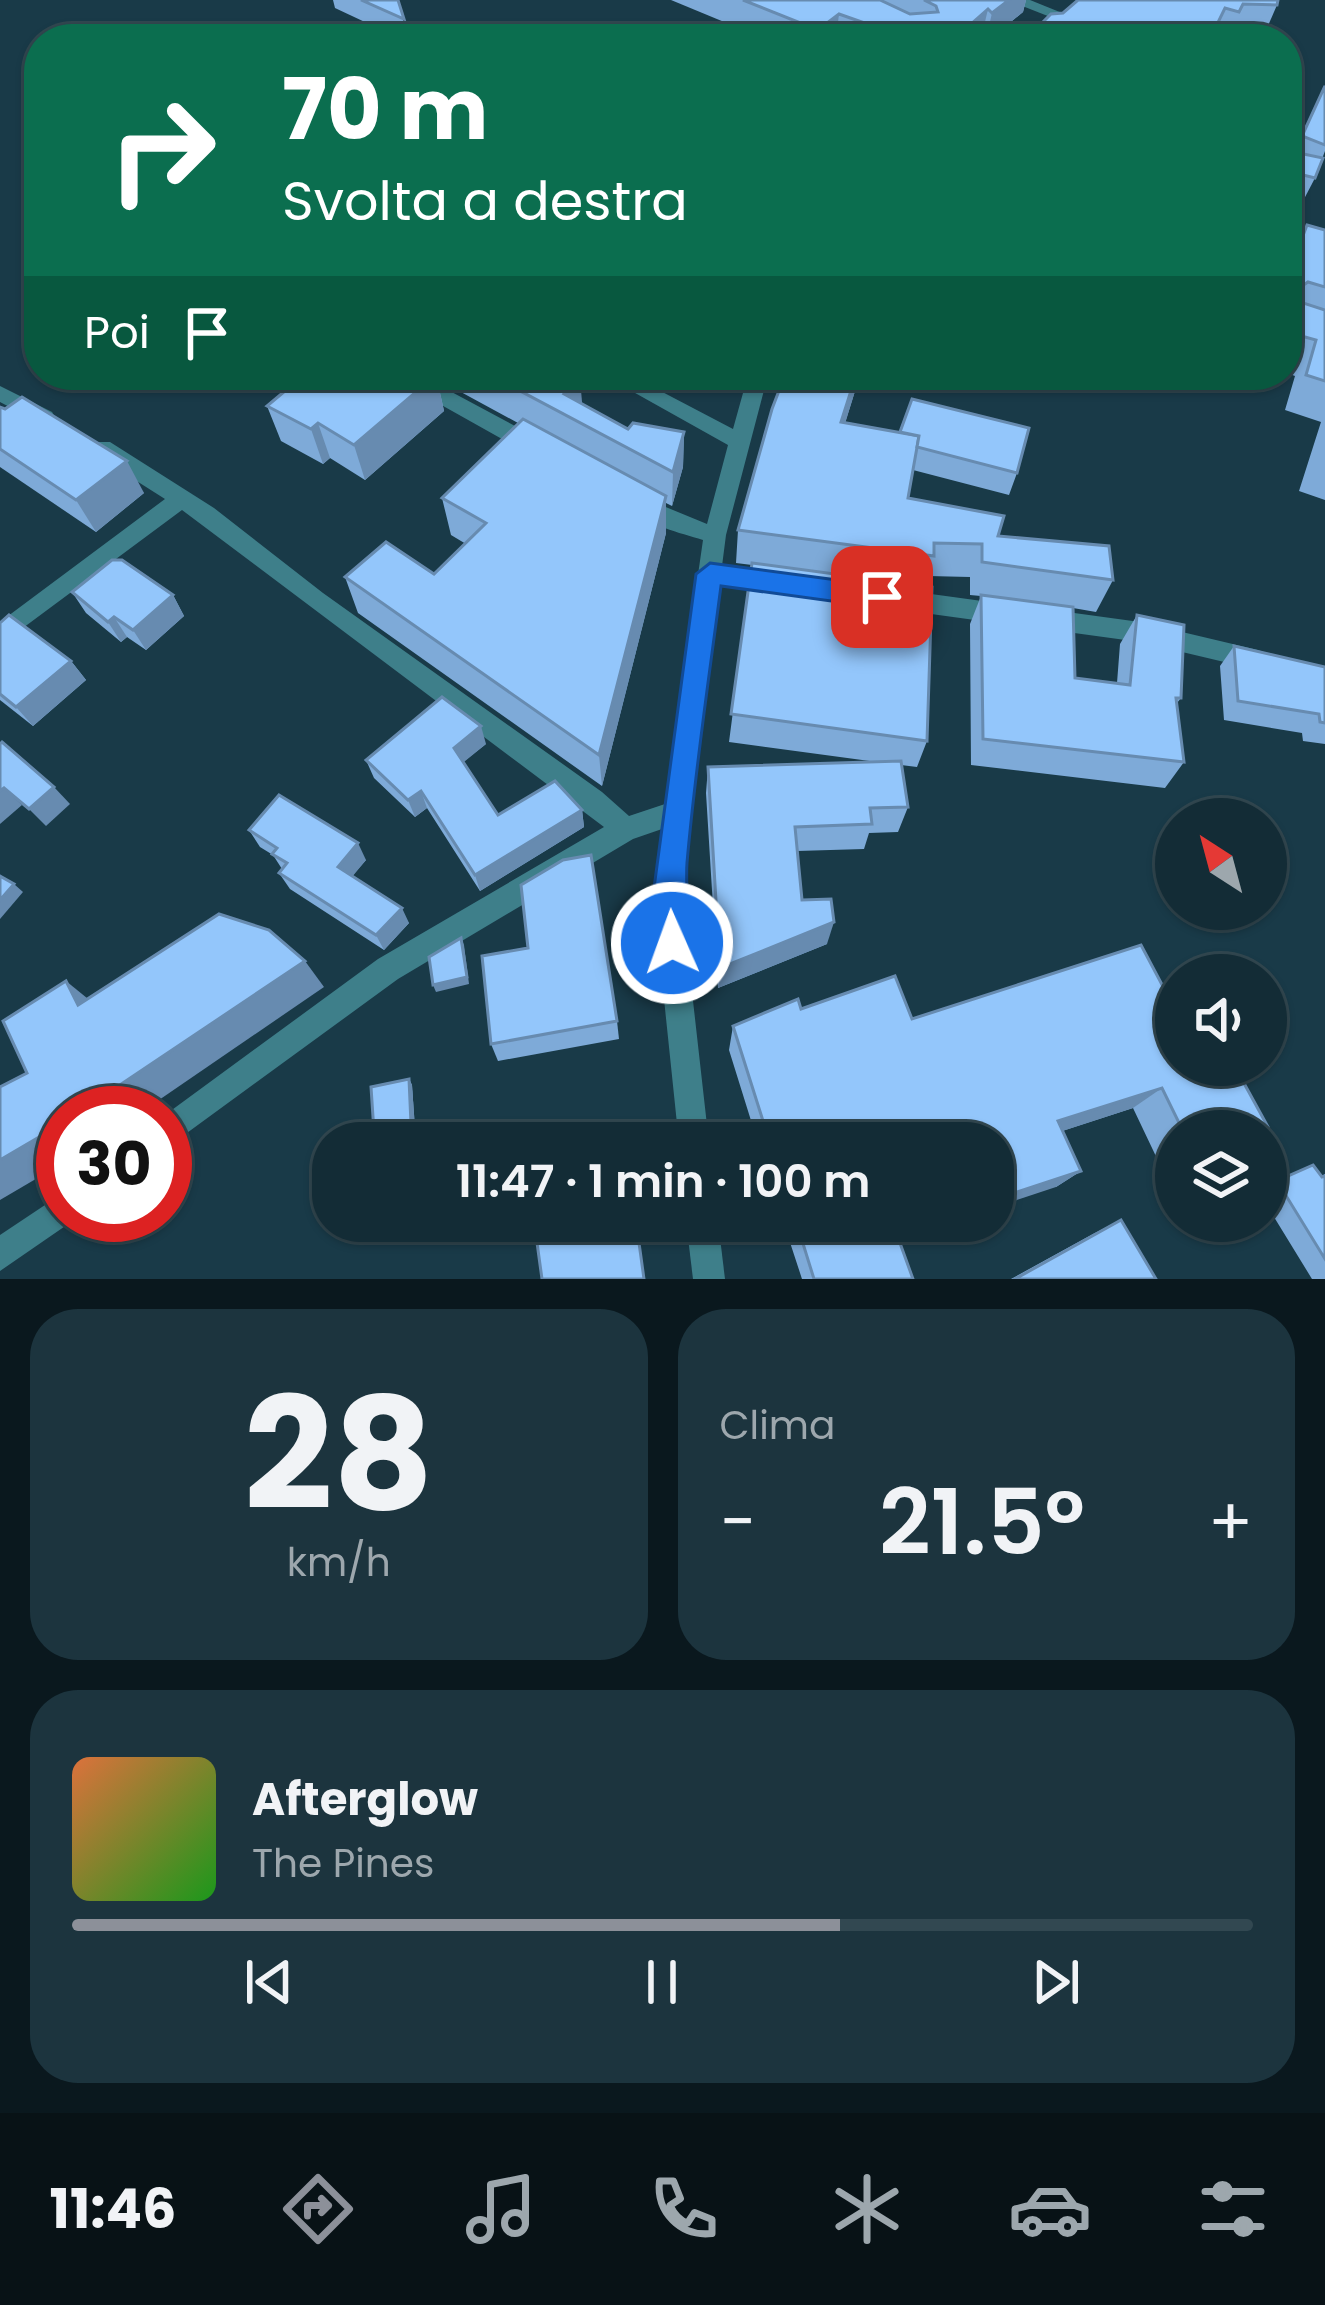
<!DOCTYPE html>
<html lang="it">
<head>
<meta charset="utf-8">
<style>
	body { margin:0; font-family:Poppins,sans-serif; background:#1c343e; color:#f1f3f6; height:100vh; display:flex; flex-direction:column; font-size:45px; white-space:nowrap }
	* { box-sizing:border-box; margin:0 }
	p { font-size:39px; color:#9da7ad }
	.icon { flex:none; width:66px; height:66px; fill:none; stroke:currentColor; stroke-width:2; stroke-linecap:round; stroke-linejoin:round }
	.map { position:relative; height:1279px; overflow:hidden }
	.drawer { display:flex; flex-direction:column; gap:30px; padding:30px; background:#0a181e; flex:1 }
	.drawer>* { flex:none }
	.guide { position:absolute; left:24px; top:24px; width:1278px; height:366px; border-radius:48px; box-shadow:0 3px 9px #0004,0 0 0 3px #324851; background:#0b6e4f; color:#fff; overflow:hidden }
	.needle { width:78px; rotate:324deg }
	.tools { position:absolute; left:1155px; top:798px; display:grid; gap:24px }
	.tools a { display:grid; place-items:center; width:132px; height:132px; border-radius:50%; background:#132c36; box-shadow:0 3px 9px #0004,0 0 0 3px #324851; font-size:60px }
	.speed { position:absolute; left:36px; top:1086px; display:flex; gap:24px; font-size:60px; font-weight:700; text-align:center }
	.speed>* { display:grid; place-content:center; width:156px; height:156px; border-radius:50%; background:#132c36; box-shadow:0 3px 9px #0004,0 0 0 3px #324851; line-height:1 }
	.speed .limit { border:18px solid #d22; background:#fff; color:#111 }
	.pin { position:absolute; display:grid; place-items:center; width:102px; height:102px; color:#fff; margin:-51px; border-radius:24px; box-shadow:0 6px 18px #0006 }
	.me { position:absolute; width:132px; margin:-66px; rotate:358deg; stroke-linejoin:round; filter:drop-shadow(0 0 9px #0008) }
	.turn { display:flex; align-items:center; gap:42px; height:252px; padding:0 60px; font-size:54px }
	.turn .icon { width:156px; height:156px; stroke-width:2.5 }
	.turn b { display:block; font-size:84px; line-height:102px }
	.then { display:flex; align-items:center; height:114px; padding:0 60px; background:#0003; gap:24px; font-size:45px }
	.big { font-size:90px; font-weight:600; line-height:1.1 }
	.drawer .card { flex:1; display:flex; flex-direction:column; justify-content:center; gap:18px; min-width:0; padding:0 42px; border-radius:48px; background:#1c343e }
	.drawer .dial { align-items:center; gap:0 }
	.dial b { font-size:156px; line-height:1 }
	.song { display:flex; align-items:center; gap:36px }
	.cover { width:144px; height:144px; border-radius:18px; background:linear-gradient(135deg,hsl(20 70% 55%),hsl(120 70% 35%)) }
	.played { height:12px; border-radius:6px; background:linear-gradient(90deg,#8c9099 65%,#324851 65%) }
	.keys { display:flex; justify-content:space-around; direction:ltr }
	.heat { display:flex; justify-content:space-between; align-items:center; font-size:66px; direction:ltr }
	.drawer .tiles { flex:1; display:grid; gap:30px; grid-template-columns:1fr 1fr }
	.card:last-child { grid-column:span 2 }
	.trip { position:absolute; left:312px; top:1122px; width:702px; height:120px; border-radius:48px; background:#132c36; box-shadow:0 3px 9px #0004,0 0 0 3px #324851; font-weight:600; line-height:120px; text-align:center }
	.dock { display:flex; height:192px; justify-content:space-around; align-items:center; background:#081216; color:#9da7ad }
	.dock .icon { width:84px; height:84px }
	.dock .selected { color:#8c9099 }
	.dock b { font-size:54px; color:#f1f3f6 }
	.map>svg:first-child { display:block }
</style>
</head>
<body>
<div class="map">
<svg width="1325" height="1279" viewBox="0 0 1325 1279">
	<rect width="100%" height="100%" fill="#193a48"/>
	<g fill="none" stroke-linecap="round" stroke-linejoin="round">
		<g fill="#3e7f8a" fill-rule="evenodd">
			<path d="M1007,0H1030L1077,19L1063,22Z"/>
			<path d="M364,375H405L433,382L543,441L546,447L535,455L527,453L420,393L367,380Z"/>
			<path d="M603,375H630L733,429L748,375H768L726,535L722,566L778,574L786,576L790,583L786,590L778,592L719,585L695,760L682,903L709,1143H679L654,903L662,829L633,839L398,979L165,1149V1115L378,959L604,827L182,510L0,645V622L165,499L94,454L91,448L94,442H110L214,508L323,593L602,792L629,816L665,804L703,540C677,532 645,525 628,504L639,496L707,524L728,445Z"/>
			<path d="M0,386L52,412L55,417L52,422H38L0,402Z"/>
			<path d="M902,590L1004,604L1012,607L1016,614L1012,621L1004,624L902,610L894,607L890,600L894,593Z"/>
			<path d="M1045,609L1140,622L1258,650L1267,653L1270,660L1267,667L1258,670L1140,642L1045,629L1037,626L1033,619L1037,612Z"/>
			<path d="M63,1193V1215H76L74,1220L0,1271V1235Z"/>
			<path d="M686,1221H718L725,1279H693Z"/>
		</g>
	</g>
	<g fill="#7eaad8">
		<path d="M333,0H398L408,39H401L335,8Z"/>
		<path d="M671,0H1026L1023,12L990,39H765Z"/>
		<path d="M1078,0L1277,5L1264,35L1231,34L1228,39H1220L1063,13Z"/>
		<path d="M1325,85V151L1315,178L1303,201L1287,197V168Z"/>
		<path d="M1307,225L1325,230V500L1299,491L1321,422L1285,410L1295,376L1287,373V263Z"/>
		<path d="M200,375H245L220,391Z"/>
		<path d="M304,375H574L582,404L628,429L684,432L683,467L672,506L666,503V533L602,786L358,613L345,577L434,574L466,544L451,535L442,498L518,423L437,379L444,411L365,480L330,458L323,464L281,441L267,406Z"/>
		<path d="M659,375H705L688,391Z"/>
		<path d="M785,375H860L845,423L1017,473L1009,495L913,470L908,498L1113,580L1096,612L1073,608L1075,678L1117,683L1120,644L1137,615L1181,698L1177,703L1184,762L1165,788L971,765L970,624L981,596L970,595V577L928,576L925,586L927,741L917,767L901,765L908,807L898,832L869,833L864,849L797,851L802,900L827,944L718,988L706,793L708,767L877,762L729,742L752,565L736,563L738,530Z"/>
		<path d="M0,407L144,493L96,532L0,467Z"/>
		<path d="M72,592L173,595L184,616L146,650L127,637L121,642L86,613Z"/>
		<path d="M0,623L71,661L86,680L33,726L0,700Z"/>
		<path d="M1234,646L1325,667V744L1303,741L1302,733L1224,720L1220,666Z"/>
		<path d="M486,744L463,762L498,815L582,810L584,827L480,891L427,808L415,817L374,778L366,760Z"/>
		<path d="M249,830L366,860L352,876L409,923L384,950L290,889L279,873L282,869L273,855L260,847Z"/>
		<path d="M801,1009L912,1019L1176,1065L1260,1131H1176V1165L1162,1169L1133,1108L1062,1131L1081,1171L1056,1187L993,1143H758L729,1050L733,1026Z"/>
		<path d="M617,1021L619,1039L498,1061L491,1044Z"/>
		<path d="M409,1079L412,1085L415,1129L378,1137L374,1132Z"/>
		<path d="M1313,1165L1321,1176L1325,1174V1279H1312L1266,1204V1186Z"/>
		<path d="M1121,1220L1156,1279H1011L1093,1234Z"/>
		<path d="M783,1221H953L898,1239L913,1279H802Z"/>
	</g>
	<g fill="#678bb0">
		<path d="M1009,0H1026L1023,12L990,39H986L992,13Z"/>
		<path d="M988,9L981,39H954Z"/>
		<path d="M839,14L836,39H818V30Z"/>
		<path d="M213,375H245L220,391Z"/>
		<path d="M436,375L444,411L365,480L354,445Z"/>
		<path d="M688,375H705L688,391Z"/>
		<path d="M856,375H860L835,456L841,422Z"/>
		<path d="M580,378L583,414L564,394Z"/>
		<path d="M318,423L330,458L323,464L311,429Z"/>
		<path d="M684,432L683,467L672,506L673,472Z"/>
		<path d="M127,461L144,493L96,532L76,500Z"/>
		<path d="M666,496V533L602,786L599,755Z"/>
		<path d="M173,595L184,616L146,650L133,630Z"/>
		<path d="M114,617L127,637L121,642L108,622Z"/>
		<path d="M71,661L86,680L33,726L16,707Z"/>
		<path d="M481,726L486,744L459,766L454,748Z"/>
		<path d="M54,787L70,804L46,826L29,809Z"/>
		<path d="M4,788L22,805L0,824V791Z"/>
		<path d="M421,791L427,808L415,817L408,800Z"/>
		<path d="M582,810L584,827L480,891L475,875Z"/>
		<path d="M358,843L366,860L347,883L338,867Z"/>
		<path d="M14,884L23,892L0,919V900Z"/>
		<path d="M402,908L409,923L384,950L376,935Z"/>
		<path d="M834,922L827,944L718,988L720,968Z"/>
		<path d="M461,938L464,945L469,984L436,992L433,985Z"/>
		<path d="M305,961L324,987L140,1113H78Z"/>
		<path d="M66,981L98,1007L78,1005Z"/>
		<path d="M409,1079L412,1085L415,1129L411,1124Z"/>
		<path d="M1162,1088L1133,1108L1035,1140L1058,1121Z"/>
		<path d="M63,1123V1163L0,1200V1160Z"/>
		<path d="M1081,1171L1056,1187L993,1208V1200Z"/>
		<path d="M929,1221H953L882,1245L896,1232Z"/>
	</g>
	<g fill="#93c6fb" stroke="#678bb0" stroke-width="3">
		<path d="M361,0H398L404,19Z"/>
		<path d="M743,0H880L910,14L938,12L936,6L924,0H1009L992,13L988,9L954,39H910L839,14L818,30Z"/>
		<path d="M1078,0H1278L1277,5L1243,4L1239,12L1225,8L1210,39H1026L1051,14L1063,13Z"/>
		<path d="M1325,86V145L1302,136Z"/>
		<path d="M1294,152L1323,158L1315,178L1287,171Z"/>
		<path d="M1307,225L1325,230V287L1308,282L1302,286L1303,303L1325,310V381L1306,375L1316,340L1287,332V278Z"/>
		<path d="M304,375H436L354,445L318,423L311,429L267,406Z"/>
		<path d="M490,375H574L580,378L564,394L628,429L633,423L684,432L673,472Z"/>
		<path d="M785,375H856L841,422L919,436L908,498L1004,516L998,536L1109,546L1113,580L982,562V544L934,543V556L738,530L772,409Z"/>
		<path d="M22,397L127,461L76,500L0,449V407L5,409Z"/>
		<path d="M912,399L1029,428L1017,473L917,447L919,436L900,432Z"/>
		<path d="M523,419L666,496L599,755L345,577L386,542L434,574L486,523L442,498Z"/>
		<path d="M112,560H122L173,595L133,630L114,617L108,622L72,592Z"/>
		<path d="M752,563L932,587L927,741L731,714Z"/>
		<path d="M981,595L1073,607L1075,678L1130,685L1137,615L1184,625L1181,698H1176L1184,762L983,739Z"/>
		<path d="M9,615L71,661L16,707L0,694V623Z"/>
		<path d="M1234,646L1325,667V723L1320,722L1319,714L1238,701Z"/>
		<path d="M442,697L481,726L454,748L498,815L555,781L582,810L475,875L421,791L408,800L366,760Z"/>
		<path d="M2,742L54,787L29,809L4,788L0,791V744Z"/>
		<path d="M901,761L908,807L870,808L872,824L795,827L802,900L831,899L834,922L720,968L708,767Z"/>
		<path d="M279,795L358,843L338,867L402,908L376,935L279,873L287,863L272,854L277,848L249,830Z"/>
		<path d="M591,855L617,1021L491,1044L482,956L528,948L521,885L563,860Z"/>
		<path d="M0,876L14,884L0,900Z"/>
		<path d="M219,914L269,930L305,961L78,1113H63V1123L0,1160V1087L27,1073L3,1021L66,981L78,1005Z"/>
		<path d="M461,938L467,977L433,985L429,957Z"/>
		<path d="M1141,945L1176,1011V1065H1234L1268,1127L1256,1131H1183L1162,1088L1058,1121L1081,1171L993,1200V1143H770L733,1026L798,999L801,1009L895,976L912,1019Z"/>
		<path d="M409,1079L411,1124L374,1132L371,1087Z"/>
		<path d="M1313,1165L1322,1177L1325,1176V1259L1277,1181Z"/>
		<path d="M1121,1220L1156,1279H1015Z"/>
		<path d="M568,1221H636L644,1279H542L535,1228Z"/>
		<path d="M796,1221H929L896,1232L913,1279H814Z"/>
	</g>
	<path fill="#1a73e8" stroke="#114b97" stroke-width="3" d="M710,563L882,586L895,597L882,608L721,586C709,678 695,770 687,863C685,888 692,934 683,954L672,959L661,954L652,903L696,574Z"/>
</svg>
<div class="tools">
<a><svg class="needle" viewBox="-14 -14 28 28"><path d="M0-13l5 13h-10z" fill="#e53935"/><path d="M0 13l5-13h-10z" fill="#9da7ad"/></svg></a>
<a><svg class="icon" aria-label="sound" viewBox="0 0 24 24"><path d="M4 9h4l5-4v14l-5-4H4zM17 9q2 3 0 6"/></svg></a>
<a><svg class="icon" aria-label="layers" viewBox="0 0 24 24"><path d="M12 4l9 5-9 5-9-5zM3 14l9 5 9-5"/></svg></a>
</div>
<div class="speed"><div class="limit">30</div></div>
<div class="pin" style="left:882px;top:597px;background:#d93025"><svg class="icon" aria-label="arrive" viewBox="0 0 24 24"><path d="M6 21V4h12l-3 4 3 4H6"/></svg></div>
<svg class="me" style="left:672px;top:943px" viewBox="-20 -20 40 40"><circle r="17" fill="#1a73e8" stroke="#fff" stroke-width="3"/><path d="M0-11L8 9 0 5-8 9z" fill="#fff"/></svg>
<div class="trip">11:47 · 1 min · 100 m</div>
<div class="guide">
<div class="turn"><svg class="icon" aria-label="right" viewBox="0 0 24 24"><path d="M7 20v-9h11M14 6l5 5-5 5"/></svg><div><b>70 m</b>Svolta a destra</div></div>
<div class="then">Poi<svg class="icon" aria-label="arrive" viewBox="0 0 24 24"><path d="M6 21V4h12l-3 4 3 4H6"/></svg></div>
</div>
</div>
<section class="drawer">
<div class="tiles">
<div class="card dial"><b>28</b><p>km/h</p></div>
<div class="card"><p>Clima</p>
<div class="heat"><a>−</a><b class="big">21.5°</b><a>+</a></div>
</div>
<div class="card">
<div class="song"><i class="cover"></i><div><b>Afterglow</b><p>The Pines</p></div></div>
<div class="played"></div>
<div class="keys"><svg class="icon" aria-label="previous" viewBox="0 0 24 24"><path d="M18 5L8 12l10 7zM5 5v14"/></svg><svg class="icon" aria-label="pause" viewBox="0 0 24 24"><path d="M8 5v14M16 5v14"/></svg><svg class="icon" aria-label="next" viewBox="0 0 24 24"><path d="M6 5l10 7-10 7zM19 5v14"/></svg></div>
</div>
</div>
</section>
<nav class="dock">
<b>11:46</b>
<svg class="icon selected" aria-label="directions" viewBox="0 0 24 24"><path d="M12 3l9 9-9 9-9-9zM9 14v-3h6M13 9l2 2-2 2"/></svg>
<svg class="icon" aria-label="music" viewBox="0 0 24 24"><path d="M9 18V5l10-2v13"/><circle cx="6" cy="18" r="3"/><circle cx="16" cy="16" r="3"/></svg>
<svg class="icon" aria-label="phone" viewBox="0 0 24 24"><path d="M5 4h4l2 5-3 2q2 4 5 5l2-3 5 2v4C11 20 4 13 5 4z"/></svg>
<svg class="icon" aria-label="climate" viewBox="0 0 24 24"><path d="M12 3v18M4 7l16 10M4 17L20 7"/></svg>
<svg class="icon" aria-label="car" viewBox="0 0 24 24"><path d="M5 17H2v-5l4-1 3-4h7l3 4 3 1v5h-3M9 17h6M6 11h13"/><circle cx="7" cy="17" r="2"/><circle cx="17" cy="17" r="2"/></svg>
<svg class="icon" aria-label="filters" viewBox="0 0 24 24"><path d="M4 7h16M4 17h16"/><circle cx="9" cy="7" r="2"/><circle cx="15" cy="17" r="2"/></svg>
</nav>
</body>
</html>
